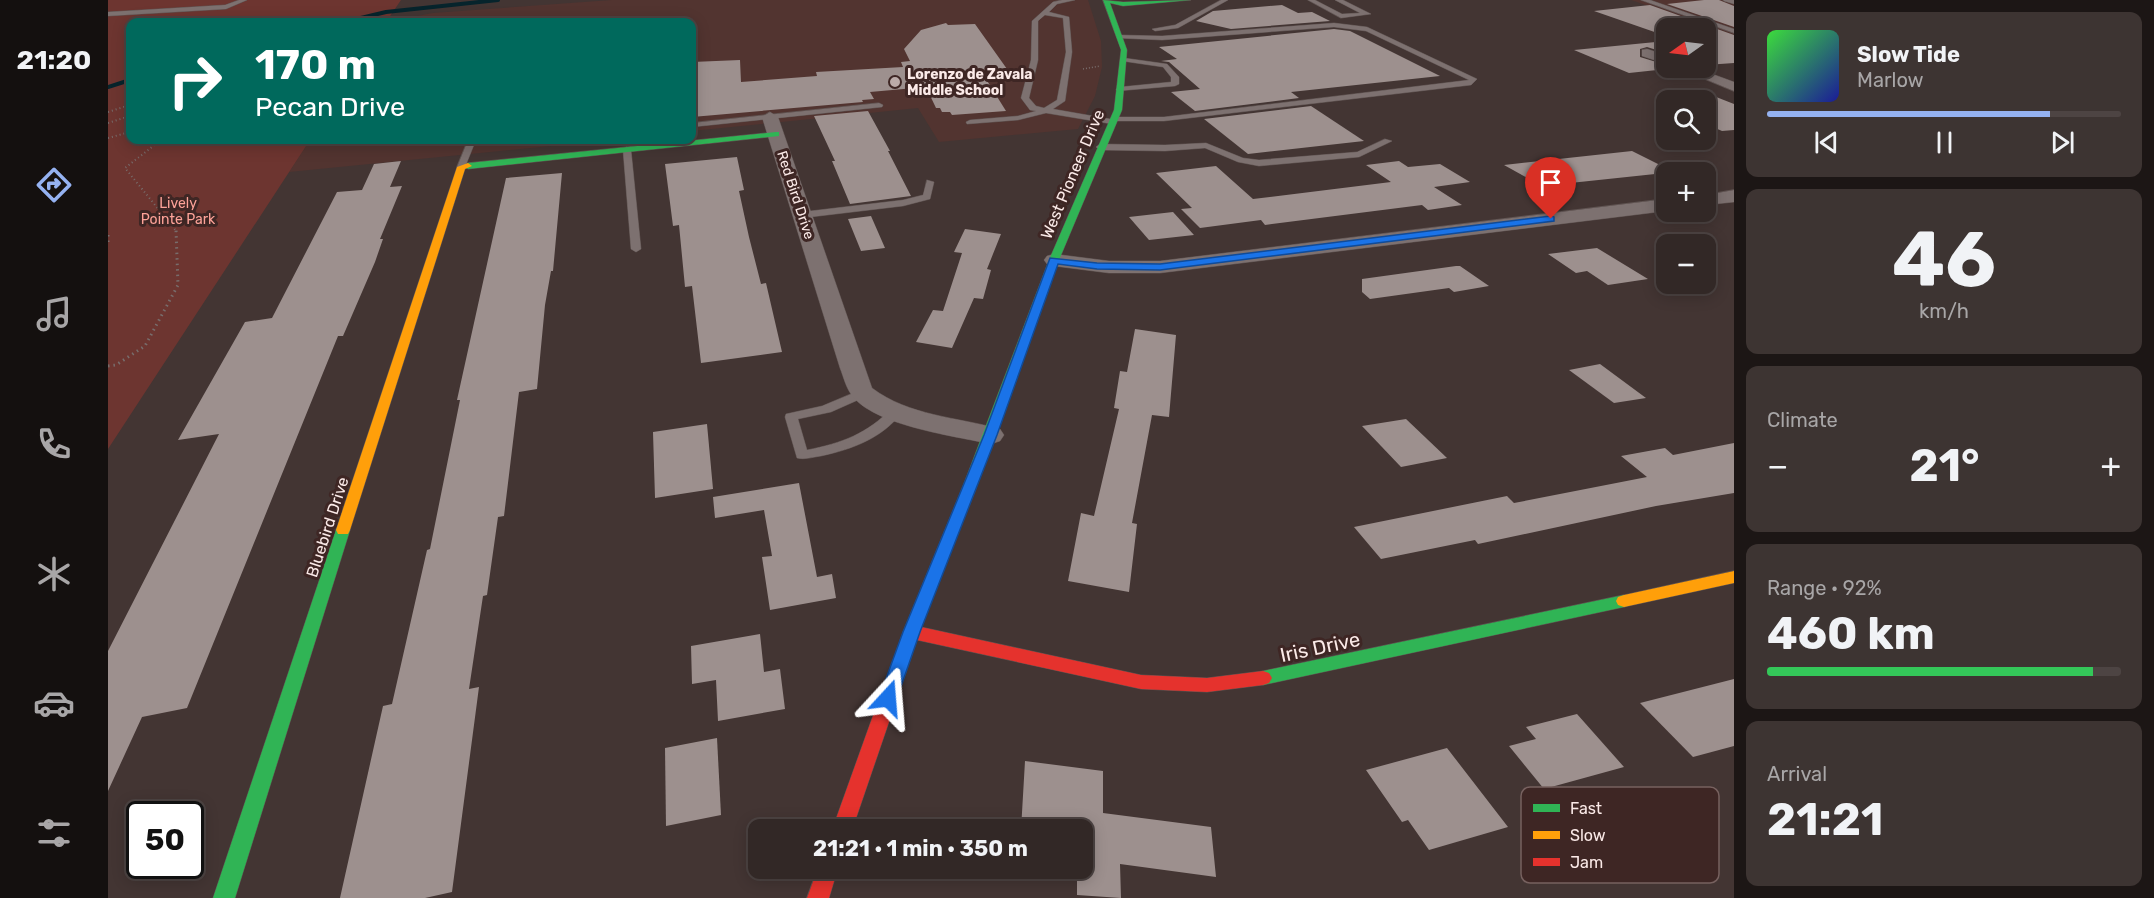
<!DOCTYPE html>
<html lang="en">
<head>
<meta charset="utf-8">
<style>
	body { margin:0; font-family:Rubik,sans-serif; background:#3d3432; color:#f1f3f6; height:100vh; display:flex; flex-direction:column; font-size:22px; white-space:nowrap }
	* { box-sizing:border-box; margin:0 }
	p { font-size:20px; color:#a8a6a7 }
	.icon { flex:none; width:33px; height:33px; fill:none; stroke:currentColor; stroke-width:2; stroke-linecap:round; stroke-linejoin:round }
	.map { position:relative; flex:1; overflow:hidden }
	.drawer { display:flex; flex-direction:column; gap:12px; padding:12px; background:#1c1615; width:420px }
	.drawer>* { flex:none }
	.banner { position:absolute; left:18px; top:18px; width:570px; height:126px; border-radius:12px; box-shadow:0 3px 15px #0003,0 0 0 2px #4d4443; background:#00695c; color:#fff; overflow:hidden }
	.needle { width:39px; rotate:256deg }
	.buttons { position:absolute; left:1548px; top:18px; display:grid; gap:12px }
	.buttons a { display:grid; place-items:center; width:60px; height:60px; border-radius:12px; background:#322826; box-shadow:0 3px 15px #0003,0 0 0 2px #4d4443; font-size:30px }
	.speed { position:absolute; left:18px; top:801px; display:flex; gap:12px; font-size:30px; font-weight:700; text-align:center }
	.speed>* { display:grid; place-content:center; width:78px; height:78px; border-radius:50%; background:#322826; box-shadow:0 3px 15px #0003,0 0 0 2px #4d4443; line-height:1 }
	.speed .limit { border:3px solid #111; border-radius:9px; background:#fff; color:#111 }
	.pin { position:absolute; display:grid; place-items:center; width:51px; height:51px; color:#fff; margin:-62px -26px; border-radius:50% 50% 50% 0; rotate:-45deg; box-shadow:0 0 6px #0007 }
	.pin .icon { rotate:45deg }
	.me { position:absolute; width:66px; margin:-33px; rotate:19deg; stroke-linejoin:round; filter:drop-shadow(0 0 4px #0008) }
	.turn { display:flex; align-items:center; gap:21px; height:126px; padding:0 30px; font-size:27px }
	.turn .icon { width:78px; height:78px; stroke-width:2.5 }
	.turn b { display:block; font-size:42px; line-height:51px }
	.big { font-size:45px; font-weight:700; line-height:1.1 }
	.drawer .widget { flex:1; display:flex; flex-direction:column; justify-content:center; gap:9px; min-width:0; padding:0 21px; border-radius:12px; background:#3d3432 }
	.drawer .dial { align-items:center; gap:0 }
	.dial b { font-size:78px; line-height:1 }
	.song { display:flex; align-items:center; gap:18px }
	.cover { width:72px; height:72px; border-radius:9px; background:linear-gradient(135deg,hsl(120 70% 55%),hsl(240 70% 35%)) }
	.played { height:6px; border-radius:3px; background:linear-gradient(90deg,#95b2f1 80%,#4d4443 80%) }
	.keys { display:flex; justify-content:space-around; direction:ltr }
	.heat { display:flex; justify-content:space-between; align-items:center; font-size:33px; direction:ltr }
	.charge { height:9px; border-radius:4px; background:linear-gradient(90deg,#34c759 92%,#4d4443 0) }
	.trip { position:absolute; left:640px; top:819px; width:345px; height:60px; border-radius:12px; background:#322826; box-shadow:0 3px 15px #0003,0 0 0 2px #4d4443; font-weight:700; line-height:60px; text-align:center }
	main { display:flex; flex:1; min-height:0 }
	.menu { display:flex; flex-direction:column; width:108px; justify-content:space-around; align-items:center; background:#14100f; color:#a8a6a7 }
	.menu .icon { width:42px; height:42px }
	.menu .current { color:#95b2f1 }
	.menu b { font-size:27px; color:#f1f3f6 }
	.map>svg:first-child { display:block }
</style>
</head>
<body>
<main>
<nav class="menu">
<b>21:20</b>
<svg class="icon current" aria-label="directions" viewBox="0 0 24 24"><path d="M12 3l9 9-9 9-9-9zM9 14v-3h6M13 9l2 2-2 2"/></svg>
<svg class="icon" aria-label="music" viewBox="0 0 24 24"><path d="M9 18V5l10-2v13"/><circle cx="6" cy="18" r="3"/><circle cx="16" cy="16" r="3"/></svg>
<svg class="icon" aria-label="phone" viewBox="0 0 24 24"><path d="M5 4h4l2 5-3 2q2 4 5 5l2-3 5 2v4C11 20 4 13 5 4z"/></svg>
<svg class="icon" aria-label="climate" viewBox="0 0 24 24"><path d="M12 3v18M4 7l16 10M4 17L20 7"/></svg>
<svg class="icon" aria-label="car" viewBox="0 0 24 24"><path d="M5 17H2v-5l4-1 3-4h7l3 4 3 1v5h-3M9 17h6M6 11h13"/><circle cx="7" cy="17" r="2"/><circle cx="17" cy="17" r="2"/></svg>
<svg class="icon" aria-label="filters" viewBox="0 0 24 24"><path d="M4 7h16M4 17h16"/><circle cx="9" cy="7" r="2"/><circle cx="15" cy="17" r="2"/></svg>
</nav>
<div class="map">
<svg width="1626" height="898" viewBox="0 0 1626 898">
	<rect width="100%" height="100%" fill="#433533"/>
	<g fill="#523430">
		<path d="M504,0H980L993,41L994,67L987,96L970,129L831,142L810,108L584,131V22H278L325,13Z"/>
		<path d="M1523,0H1626V35Z"/>
		<path d="M202,140H502L181,172Z"/>
	</g>
	<path fill="#6d3530" d="M0,0H293L278,22H22V140H202L0,449Z"/>
	<g fill="none" stroke-linecap="round" stroke-linejoin="round">
		<g stroke="#06242c" stroke-width="4">
			<path d="M236,22L278,12L390,0"/>
			<path d="M0,87L22,80"/>
		</g>
	</g>
	<g fill="#9d908e">
		<path d="M1596,0H1611L1626,6V27L1559,4Z"/>
		<path d="M1174,5L1190,13L1204,12L1222,21L1123,29L1088,21L1105,11Z"/>
		<path d="M1542,5L1626,35V63L1598,65V28H1558V36L1486,11Z"/>
		<path d="M838,23L840,25L867,24L899,69L873,71L898,111L844,115L842,112H834L832,108H828L818,87L762,92L766,99L754,100L755,102L584,117V62L632,60L633,82L709,76L708,72L795,67L793,62L802,61L796,49L813,30Z"/>
		<path d="M1226,29L1242,31L1332,76L1183,92L1191,98L1087,111L1063,92L1092,89L1061,62L1053,61L1069,59L1051,47Z"/>
		<path d="M1558,41V53L1539,47L1532,49V57L1568,68L1521,73L1466,50Z"/>
		<path d="M1598,93L1626,104V130L1614,131L1598,124Z"/>
		<path d="M1203,106L1256,141L1140,154L1096,119Z"/>
		<path d="M760,111L782,151H780L803,196L742,204L724,161H727L706,116Z"/>
		<path d="M1524,151L1566,172L1434,186L1396,165Z"/>
		<path d="M629,157L636,190L631,191L641,237L653,284L658,283L674,352L593,363L584,286L577,287L571,225L565,226L557,164Z"/>
		<path d="M293,161L282,187L294,186L272,239H275L267,262L235,336H230L79,708L34,717L0,791V651L111,434L70,440L137,322L164,318L229,192L254,190L266,164Z"/>
		<path d="M1291,161L1300,167L1332,164L1362,182L1326,187L1354,205L1320,210L1314,205L1157,225L1153,220L1092,228L1073,209L1084,208L1048,173L1108,166L1145,199L1283,182L1258,165Z"/>
		<path d="M454,173L445,271H443L437,305L429,389L411,392L396,516L390,517L379,595L375,596L361,689L371,687L344,892L317,898H232L275,706L284,704L319,550L322,549L352,400H349L398,178Z"/>
		<path d="M1065,212L1086,235L1041,240L1021,217Z"/>
		<path d="M763,216L777,248L753,251L740,219Z"/>
		<path d="M857,229L893,234L879,269L883,270L875,299L866,298L844,348L808,342L825,310L835,311L854,253L846,252Z"/>
		<path d="M1489,248L1540,279L1500,285L1479,271L1468,273L1440,254Z"/>
		<path d="M1348,266H1352L1381,286L1346,292L1341,288L1262,299L1254,292V279Z"/>
		<path d="M1027,329L1068,335L1061,417L1044,415L1024,523L1029,524L1021,592L960,581L973,513L986,516L1011,409L1006,408L1012,371L1019,372Z"/>
		<path d="M1492,364L1538,398L1506,403L1461,370Z"/>
		<path d="M1298,419L1339,458L1293,467L1254,426Z"/>
		<path d="M599,424L605,489L547,498L545,432Z"/>
		<path d="M1626,443V493L1548,506L1370,544L1367,540L1273,559L1246,527L1399,496L1406,503L1539,477L1513,456L1557,448L1565,455Z"/>
		<path d="M691,483L709,577L724,574L728,598L662,610L654,557L664,556L656,510L607,518L605,497Z"/>
		<path d="M652,634L656,672L672,669L677,709L610,721L608,680L584,684L583,646Z"/>
		<path d="M1626,679V746L1585,757L1532,703Z"/>
		<path d="M1469,714L1516,767L1436,789L1401,746L1428,739L1418,727Z"/>
		<path d="M609,738L613,815L558,826L557,748Z"/>
		<path d="M1339,748L1400,827L1321,850L1300,820L1294,822L1258,770Z"/>
		<path d="M917,761L995,771V813L1103,827L1108,877L1012,864L1013,898L969,895V868H975V830H913Z"/>
	</g>
	<g fill="none" stroke-linecap="round" stroke-linejoin="round">
		<g stroke="#5f5351" stroke-width="1">
			<g id="lane">
				<path d="M131,0H139L118,9L0,16V12L117,5Z"/>
				<path d="M954,0H967L949,4L941,12L961,17L964,52L957,101L945,109L1002,119L1006,117H1056L1361,80L1258,31L1226,27L1054,40L1009,38L1011,35L1054,36L1226,23L1259,27L1369,79L1363,85L1056,121H1008L1004,124L938,113L910,120L859,124L858,122L862,120L910,116L928,111L922,110L913,98L923,60L924,21L945,2ZM937,15L955,18L958,52L949,100L936,108L928,106L921,98L930,60V21Z"/>
				<path d="M1113,0H1120L1070,28L1047,31L1044,29L1067,25Z"/>
				<path d="M1200,0H1207L1234,14L1252,13L1227,0H1235L1263,14L1233,18Z"/>
				<path d="M1533,0H1542L1626,29V33Z"/>
				<path d="M1615,0H1626V4L1616,1Z"/>
				<path d="M1016,58L1059,64L1071,77V84L1067,86L1009,91L1008,89L1012,87L1063,82V77L1055,67L1014,61Z"/>
				<path d="M771,103L775,105L774,107L584,127V123Z"/>
				<path d="M1277,139L1284,141L1251,157L1151,166L1130,162L1097,148L1057,151L992,150L988,147L992,144L1057,145L1098,143L1135,158L1151,160L1249,152Z"/>
				<path d="M360,140H368L357,167L350,169L349,167Z"/>
				<path d="M519,147L523,150L533,249L528,252L523,249L515,150Z"/>
				<path d="M819,180L826,182L822,199L795,206L694,218L689,215L694,212L795,200L815,195Z"/>
				<path d="M755,389L761,393L759,396L723,412L690,419L699,450C734,443 759,434 784,408L789,407L795,411C775,438 745,449 713,456C705,457 697,460 689,458L677,417L678,414L714,406Z"/>
			</g>
		</g>
		<g stroke="#5f5351" stroke-width="1">
			<g id="street">
				<path d="M1539,49L1558,55V64L1534,56V50Z"/>
				<path d="M1570,68H1588L1626,82V91Z"/>
				<path d="M662,112L670,117L764,388C801,416 849,417 892,429L896,435L892,441L883,444C846,436 771,426 746,398C738,389 736,378 732,368L654,117Z"/>
				<path d="M1626,190V202L1598,205V195Z"/>
				<path d="M1558,199V211L1052,273H1001L946,266L939,264L936,260L939,256L946,254L1001,261H1052Z"/>
			</g>
		</g>
		<g stroke="#5f5351" stroke-width="1">
			<g id="fast">
				<path d="M995,0L1015,2L1083,0L1015,6L1002,3L1019,50L1014,110L951,260L869,486L862,491L855,486L941,260L1006,110L1013,50Z"/>
				<path d="M668,132H671V136L360,169L356,166L360,163Z"/>
				<path d="M235,525L240,526L242,530L127,898H105L228,530L230,526Z"/>
				<path d="M1516,595L1522,597L1524,601L1522,605L1516,607L1155,685L1149,683L1146,678L1149,673L1155,671Z"/>
			</g>
		</g>
		<g stroke="#5f5351" stroke-width="1">
			<g id="slow">
				<path d="M360,163L364,166L357,169L242,530L240,534H230L228,530L349,167Z"/>
				<path d="M1626,571V583L1516,607L1510,605L1508,601L1510,597L1516,595Z"/>
			</g>
		</g>
		<g stroke="#5f5351" stroke-width="1">
			<g id="jam">
				<path d="M862,481L869,486L813,627L1033,675L1099,678L1155,671L1161,673L1164,678L1161,683L1155,685L1099,692L1033,689L809,640L744,830H724L795,632L855,486Z"/>
				<path d="M710,868H730L721,898H699Z"/>
			</g>
		</g>
		<path stroke="#786d6c" stroke-width="1.5" stroke-dasharray="1 2" stroke-linecap="butt" d="M975,69L992,66"/>
		<g stroke="#786d6c" stroke-width="2" stroke-dasharray="1 3" stroke-linecap="butt">
			<path d="M0,112L22,105"/>
			<path d="M0,123L22,116"/>
			<path d="M0,138L22,132"/>
			<path d="M53,140L17,168L69,232"/>
		</g>
		<g stroke="#786d6c" stroke-width="3" stroke-dasharray="1.5 4" stroke-linecap="butt">
			<path d="M0,235V244"/>
			<path d="M0,366L8,365L37,346L70,285L68,230"/>
		</g>
		<use href="#lane" fill="#7d7170" fill-rule="evenodd"/>
		<use href="#street" fill="#7d7170" fill-rule="evenodd"/>
		<use href="#fast" fill="#30b455" fill-rule="evenodd"/>
		<use href="#slow" fill="#ff9f0a" fill-rule="evenodd"/>
		<use href="#jam" fill="#e5322d" fill-rule="evenodd"/>
	</g>
	<path fill="#1a73e8" stroke="#114b97" stroke-width="1.5" d="M1443,216L1446,217V221L1052,270L989,269L950,264L889,435L812,632L789,698L787,703L780,705L774,703L771,698L795,632L876,435L942,258L989,263L1052,264Z"/>
	<circle fill="#bbaba9" stroke="#3e2624" stroke-width="2" cx="787" cy="82" r="6"/>
	<g text-anchor="middle" stroke-width="6" stroke-linejoin="round" paint-order="stroke">
		<g font-size="14" font-weight="bold" fill="#fbeae8" stroke="#3e2624" text-anchor="start">
			<text x="799" y="79">Lorenzo de Zavala<tspan x="799" dy="16">Middle School</tspan></text>
		</g>
		<g font-size="14" fill="#fbeae8" stroke="#3e2624">
			<text transform="translate(688 195) rotate(72)" y="5">Red Bird Drive</text>
		</g>
		<g font-size="14" fill="#fda298" stroke="#3e2624">
			<text x="70" y="208">Lively<tspan x="70" dy="16">Pointe Park</tspan></text>
		</g>
		<g font-size="16" fill="#fbeae8" stroke="#3e2624">
			<text transform="translate(964 174) rotate(-67)" y="6">West Pioneer Drive</text>
			<text transform="translate(219 527) rotate(-72)" y="6">Bluebird Drive</text>
		</g>
		<g font-size="20" fill="#fbeae8" stroke="#3e2624">
			<text transform="translate(1212 647) rotate(-12)" y="7">Iris Drive</text>
		</g>
	</g>
	<rect x="1413" y="787" width="198" height="96" rx="9" fill="#3e2624" stroke="#77615f" stroke-width="1.5"/>
	<rect x="1425" y="804" width="27" height="8" fill="#30b455"/>
	<rect x="1425" y="831" width="27" height="8" fill="#ff9f0a"/>
	<rect x="1425" y="858" width="27" height="8" fill="#e5322d"/>
	<g font-size="16" fill="#fbeae8">
		<text x="1462" y="814">Fast</text>
		<text x="1462" y="841">Slow</text>
		<text x="1462" y="868">Jam</text>
	</g>
</svg>
<div class="buttons">
<a><svg class="needle" viewBox="-14 -14 28 28"><path d="M0-13l5 13h-10z" fill="#e53935"/><path d="M0 13l5-13h-10z" fill="#a8a6a7"/></svg></a>
<a><svg class="icon" aria-label="search" viewBox="0 0 24 24"><circle cx="10" cy="10" r="6"/><path d="M15 15l6 6"/></svg></a>
<a>+</a>
<a>−</a>
</div>
<div class="speed"><div class="limit">50</div></div>
<div class="pin" style="left:1443px;top:219px;background:#d93025"><svg class="icon" aria-label="arrive" viewBox="0 0 24 24"><path d="M6 21V4h12l-3 4 3 4H6"/></svg></div>
<svg class="me" style="left:780px;top:698px" viewBox="-20 -20 40 40"><path d="M0-17L14 15 0 8-14 15z" fill="#1a73e8" stroke="#fff" stroke-width="4"/></svg>
<div class="trip">21:21 · 1 min · 350 m</div>
<div class="banner">
<div class="turn"><svg class="icon" aria-label="right" viewBox="0 0 24 24"><path d="M7 20v-9h11M14 6l5 5-5 5"/></svg><div><b>170 m</b>Pecan Drive</div></div>
</div>
</div>
<section class="drawer">
<div class="widget">
<div class="song"><i class="cover"></i><div><b>Slow Tide</b><p>Marlow</p></div></div>
<div class="played"></div>
<div class="keys"><svg class="icon" aria-label="previous" viewBox="0 0 24 24"><path d="M18 5L8 12l10 7zM5 5v14"/></svg><svg class="icon" aria-label="pause" viewBox="0 0 24 24"><path d="M8 5v14M16 5v14"/></svg><svg class="icon" aria-label="next" viewBox="0 0 24 24"><path d="M6 5l10 7-10 7zM19 5v14"/></svg></div>
</div>
<div class="widget dial"><b>46</b><p>km/h</p></div>
<div class="widget"><p>Climate</p>
<div class="heat"><a>−</a><b class="big">21°</b><a>+</a></div>
</div>
<div class="widget"><p>Range · 92%</p><b class="big">460 km</b><div class="charge"></div></div>
<div class="widget"><p>Arrival</p><b class="big">21:21</b></div>
</section>
</main>
</body>
</html>
